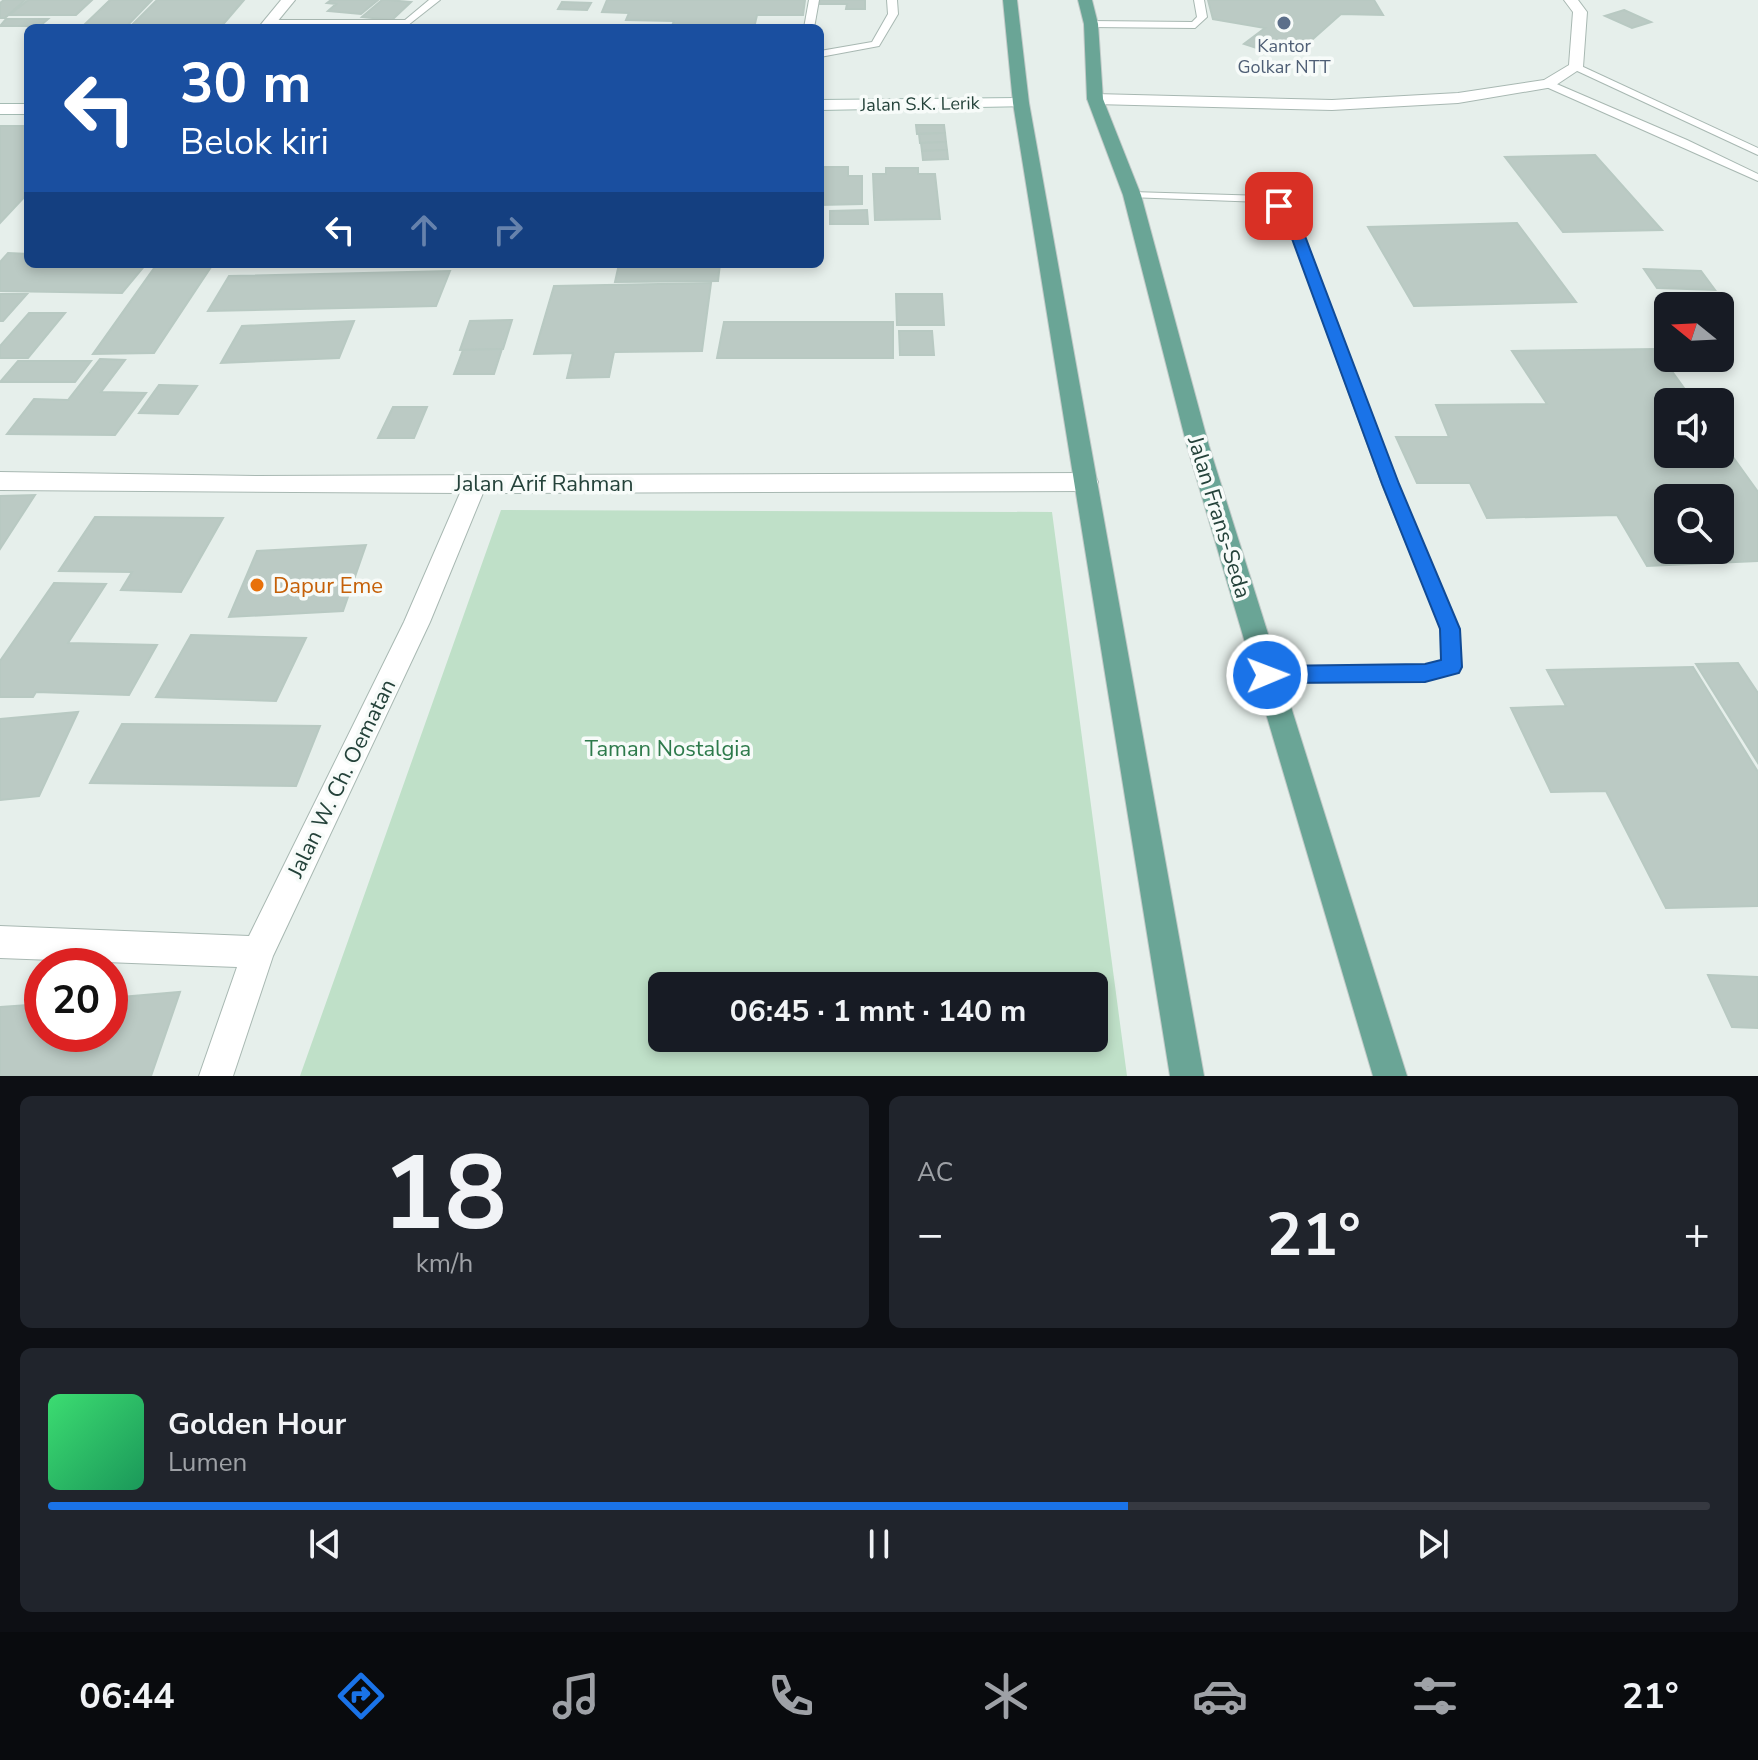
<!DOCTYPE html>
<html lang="id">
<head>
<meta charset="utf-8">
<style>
	body { margin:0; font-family:"Nunito Sans",sans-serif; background:#20242c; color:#f1f3f6; height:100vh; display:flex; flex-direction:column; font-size:30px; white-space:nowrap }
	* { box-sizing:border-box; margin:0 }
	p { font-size:26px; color:#9ea1a6 }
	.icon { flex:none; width:44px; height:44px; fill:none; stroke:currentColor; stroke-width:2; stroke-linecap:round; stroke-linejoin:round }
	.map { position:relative; height:1076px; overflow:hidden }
	.sheet { display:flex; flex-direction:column; gap:20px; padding:20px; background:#0d0f14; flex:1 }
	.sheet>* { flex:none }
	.hud { position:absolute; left:24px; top:24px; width:800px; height:244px; border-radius:12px; box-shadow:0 4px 12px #0003; background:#1a4fa0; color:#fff; overflow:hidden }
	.needle { width:52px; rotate:288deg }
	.buttons { position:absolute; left:1654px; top:292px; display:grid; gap:16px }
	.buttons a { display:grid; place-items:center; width:80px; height:80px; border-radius:12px; background:#171b24; box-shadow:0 4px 12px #0003; font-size:40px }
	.speed { position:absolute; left:24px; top:948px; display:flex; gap:16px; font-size:40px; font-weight:700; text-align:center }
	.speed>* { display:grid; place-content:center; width:104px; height:104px; border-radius:50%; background:#171b24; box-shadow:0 4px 12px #0003; line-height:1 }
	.speed .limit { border:12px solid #d22; background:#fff; color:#111 }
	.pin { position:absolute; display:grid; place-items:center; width:68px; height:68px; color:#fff; margin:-34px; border-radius:16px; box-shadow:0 4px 12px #0006 }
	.me { position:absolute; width:88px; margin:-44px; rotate:89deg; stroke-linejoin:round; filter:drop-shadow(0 0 6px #0008) }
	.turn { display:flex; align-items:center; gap:28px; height:168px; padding:0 24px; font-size:36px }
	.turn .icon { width:104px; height:104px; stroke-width:2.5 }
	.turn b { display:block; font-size:56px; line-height:68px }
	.lanes { display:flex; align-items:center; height:76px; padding:0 24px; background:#0003; justify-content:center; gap:40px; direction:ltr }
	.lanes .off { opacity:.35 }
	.big { font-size:60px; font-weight:700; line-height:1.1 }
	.sheet .tile { flex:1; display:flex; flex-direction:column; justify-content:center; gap:12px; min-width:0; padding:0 28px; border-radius:12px; background:#20242c }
	.sheet .dial { align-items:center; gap:0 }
	.dial b { font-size:104px; line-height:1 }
	.song { display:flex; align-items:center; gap:24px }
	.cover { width:96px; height:96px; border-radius:12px; background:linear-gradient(135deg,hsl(140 70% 55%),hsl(150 70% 35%)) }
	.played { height:8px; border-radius:4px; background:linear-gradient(90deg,#1a73e8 65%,#363941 65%) }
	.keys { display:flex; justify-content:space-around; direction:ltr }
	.heat { display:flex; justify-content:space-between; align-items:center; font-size:44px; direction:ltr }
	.sheet .tiles { flex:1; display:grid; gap:20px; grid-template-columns:1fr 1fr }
	.tile:last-child { grid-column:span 2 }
	.trip { position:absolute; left:648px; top:972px; width:460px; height:80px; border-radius:12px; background:#171b24; box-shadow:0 4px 12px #0003; font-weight:700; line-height:80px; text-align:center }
	.dock { display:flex; height:128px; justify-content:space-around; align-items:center; background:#090b0e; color:#9ea1a6 }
	.dock .icon { width:56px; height:56px }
	.dock .selected { color:#1a73e8 }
	.dock b { font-size:36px; color:#f1f3f6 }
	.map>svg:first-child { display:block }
</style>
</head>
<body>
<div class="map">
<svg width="1758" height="1076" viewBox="0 0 1758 1076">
	<rect width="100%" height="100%" fill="#e6efeb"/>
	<path fill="#bfe0c8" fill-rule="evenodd" d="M501,510L1052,512L1127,1076H300ZM662,986H1094V1038H662Z"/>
	<g fill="#bbcac4" stroke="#b8c9c2" stroke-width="2" fill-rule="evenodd">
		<path d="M4,0H25L5,18H0V3Z"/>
		<path d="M28,0H92L76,15H9Z"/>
		<path d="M110,0H152L125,28H81Z"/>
		<path d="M157,0H244L220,28H129Z"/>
		<path d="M331,0H378L361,14L328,11L336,4L327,3Z"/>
		<path d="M382,0H387L411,2L392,20L362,17Z"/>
		<path d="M607,0H805L803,15H757L754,28H671L674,21L626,20L629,13L602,12Z"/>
		<path d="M820,0H865V9H846L847,4H819Z"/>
		<path d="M1208,0H1374L1383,15L1341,14L1297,53L1279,47L1272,53L1244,44L1265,28L1213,19Z"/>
		<path d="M562,2L591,3L587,10L558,9Z"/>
		<path d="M1624,10L1651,22L1632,28L1605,16Z"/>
		<path d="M6,19H48L40,26H0Z"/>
		<path d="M916,125H944L945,133L917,134Z"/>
		<path d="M0,126H28V193L0,223Z"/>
		<path d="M945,133L946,142L920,143L919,134Z"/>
		<path d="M946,142L947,150L922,151L921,143Z"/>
		<path d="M947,150L948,159L923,160L922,151Z"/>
		<path d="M1595,155L1662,230L1563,232L1505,157Z"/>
		<path d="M820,167H848V176H862V204L820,205Z"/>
		<path d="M886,168H918V174H935L940,219L875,220L873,174H886Z"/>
		<path d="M867,210L868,224H830V211Z"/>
		<path d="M1517,223L1576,302L1414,306L1368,227Z"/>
		<path d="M8,253L28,254V264H146L122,293L0,291V262Z"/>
		<path d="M157,264H213L154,353L93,354Z"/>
		<path d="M619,264H720L718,281L615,282Z"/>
		<path d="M1644,269L1701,271L1715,290L1657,288Z"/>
		<path d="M450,271L436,306L208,311L229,276Z"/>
		<path d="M711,283L702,351L614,352L609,377L567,378L573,353L534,354L554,286Z"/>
		<path d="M0,294H27L3,321H0Z"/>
		<path d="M896,294H942L944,325H897Z"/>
		<path d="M29,313H65L28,358H0V346Z"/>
		<path d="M512,320L503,349L460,350L470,321Z"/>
		<path d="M354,321L339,358L221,363L242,326Z"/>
		<path d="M724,322H893V358H717Z"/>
		<path d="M899,331H932L934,355H900Z"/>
		<path d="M502,349L494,374H454L463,350Z"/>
		<path d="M1656,349L1694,402H1668V454H1720V439L1758,492V561L1647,566L1617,515L1487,518L1470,483H1417L1396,437H1449L1436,405L1547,404L1512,351ZM1668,498H1720V550H1668Z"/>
		<path d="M100,359L125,360L101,392L146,393L115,435L7,434L34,399L68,400Z"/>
		<path d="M18,361H91L75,382H0Z"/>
		<path d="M159,385L197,386L178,414L139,413Z"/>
		<path d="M393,407H427L414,438H378Z"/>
		<path d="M35,495L0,549V496Z"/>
		<path d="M95,517L223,518L181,592L121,590L132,572L59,571Z"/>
		<path d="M366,545L343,611L229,617L257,551Z"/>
		<path d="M54,583L106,584L68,643L157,645L129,695L36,692L33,697H0V661Z"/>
		<path d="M191,635L306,638L276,701L156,697Z"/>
		<path d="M1738,663L1758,693V763L1696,664Z"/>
		<path d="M1693,667L1758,772V906L1666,908L1606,791L1551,792L1511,708L1566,706L1547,670Z"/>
		<path d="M78,712L39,796L0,800V719Z"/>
		<path d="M122,724L320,726L296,786L90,783Z"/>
		<path d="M1708,975L1758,977V1028L1732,1027Z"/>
		<path d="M180,992L151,1076H0V1007L42,1004V1034H110V998Z"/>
	</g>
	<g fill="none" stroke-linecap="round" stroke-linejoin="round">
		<g stroke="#a8b8b2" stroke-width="2">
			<g id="service">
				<path d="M429,0H440L407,26H269L264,23L269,20H405Z"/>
				<path d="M809,0H819L814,28H804Z"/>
				<path d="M887,0H897L898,14L879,46L820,57V51L872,42L888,14Z"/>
				<path d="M1194,0H1204L1207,17L1195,28L1091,27L1086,24L1091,21L1192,22L1197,17Z"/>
				<path d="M1573,65H1579L1758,148V155L1573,69Z"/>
				<path d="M1544,82H1552L1687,140L1758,174V181L1544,86Z"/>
				<path d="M1132,192L1265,196L1296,215L1398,484L1459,629L1461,667L1458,672L1425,681L1267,683L1261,681L1258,675L1261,669L1267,667L1425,665L1443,661L1441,629L1382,484L1285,217L1262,202L1128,197L1126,195Z"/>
			</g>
		</g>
		<g stroke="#a8b8b2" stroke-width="2">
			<g id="minor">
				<path d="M281,0H295L272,28H258Z"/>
				<path d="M0,472L256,476L1087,473L1095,476L1098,482L1095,488L1087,491L483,493L430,622L273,956L233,1076H199L237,967L0,958V926L249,936L404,622L460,493L0,490Z"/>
			</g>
		</g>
		<g stroke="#a8b8b2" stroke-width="2">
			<path id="tertiary" d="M1564,0H1578L1587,12L1583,67L1553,87L1458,103L1332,110L1095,104L1087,99L1095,94L1332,100L1458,93L1544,80L1569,65L1573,12Z"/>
		</g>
		<g stroke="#a4bbb3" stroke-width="2">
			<g id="secondary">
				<path d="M1021,98L1026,100V106L820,110V100Z"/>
				<rect x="0" y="104" width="28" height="10"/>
			</g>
		</g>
		<g stroke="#c2cac8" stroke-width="2">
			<g id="primary">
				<path d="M1003,0H1017L1029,103L1204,1076H1170L1013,103Z"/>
				<path d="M1078,0H1092L1098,24L1103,99L1141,195L1209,446L1407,1076H1373L1187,446L1123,195L1087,99L1084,24Z"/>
			</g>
		</g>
		<use href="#service" fill="#fff" fill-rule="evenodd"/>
		<use href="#minor" fill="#fff" fill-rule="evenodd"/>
		<use href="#tertiary" fill="#fff" fill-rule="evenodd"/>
		<use href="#secondary" fill="#fff" fill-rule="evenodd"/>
		<use href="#primary" fill="#6aa596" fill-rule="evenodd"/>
	</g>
	<path fill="#1a73e8" stroke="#114b97" stroke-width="2" d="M1279,202L1297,215L1399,484L1460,629L1462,667L1459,673L1425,682L1267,683L1260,681L1257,675L1260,668L1267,666L1425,664L1441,660L1440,629L1382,484L1284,217L1272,206Z"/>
	<circle fill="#5c6f8a" stroke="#f7fbf9" stroke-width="3" cx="1284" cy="23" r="8"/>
	<circle fill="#e8710a" stroke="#f7fbf9" stroke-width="3" cx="257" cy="585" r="8"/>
	<g text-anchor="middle" stroke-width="7" stroke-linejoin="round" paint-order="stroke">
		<g font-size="18" fill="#4e5e75" stroke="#f7fbf9">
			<text x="1284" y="52">Kantor<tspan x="1284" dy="21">Golkar NTT</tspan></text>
		</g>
		<g font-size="18" fill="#24423a" stroke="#f7fbf9">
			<text transform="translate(920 104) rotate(-1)" y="6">Jalan S.K. Lerik</text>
		</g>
		<g font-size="22" fill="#24423a" stroke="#f7fbf9">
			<text x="544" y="491">Jalan Arif Rahman</text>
			<text transform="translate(1220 517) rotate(73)" y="8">Jalan Frans-Seda</text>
			<text transform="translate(341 778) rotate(-64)" y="8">Jalan W. Ch. Oematan</text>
		</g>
		<g font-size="22" fill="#c56008" stroke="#f7fbf9" text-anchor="start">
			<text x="273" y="593">Dapur Eme</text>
		</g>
		<g font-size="22" fill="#2d7a4b" stroke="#f7fbf9">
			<text x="668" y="756">Taman Nostalgia</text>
		</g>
	</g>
</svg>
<div class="buttons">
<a><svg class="needle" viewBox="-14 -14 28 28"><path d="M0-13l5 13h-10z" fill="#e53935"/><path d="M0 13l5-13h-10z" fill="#9ea1a6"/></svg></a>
<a><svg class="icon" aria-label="sound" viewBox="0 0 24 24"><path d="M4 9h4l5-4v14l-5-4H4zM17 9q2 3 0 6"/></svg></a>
<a><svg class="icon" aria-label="search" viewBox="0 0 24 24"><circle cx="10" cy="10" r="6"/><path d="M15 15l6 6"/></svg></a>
</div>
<div class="speed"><div class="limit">20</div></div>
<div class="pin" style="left:1279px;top:206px;background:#d93025"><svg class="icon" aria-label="arrive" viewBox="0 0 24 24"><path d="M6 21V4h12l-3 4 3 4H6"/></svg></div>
<svg class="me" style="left:1267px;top:675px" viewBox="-20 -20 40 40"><circle r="17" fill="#1a73e8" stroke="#fff" stroke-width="3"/><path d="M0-11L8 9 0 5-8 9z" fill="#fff"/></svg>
<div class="trip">06:45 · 1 mnt · 140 m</div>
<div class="hud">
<div class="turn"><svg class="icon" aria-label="left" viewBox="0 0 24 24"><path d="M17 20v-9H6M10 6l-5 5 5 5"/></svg><div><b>30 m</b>Belok kiri</div></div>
<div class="lanes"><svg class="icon" aria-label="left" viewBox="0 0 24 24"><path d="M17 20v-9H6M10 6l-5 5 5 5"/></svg><svg class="icon off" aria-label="ahead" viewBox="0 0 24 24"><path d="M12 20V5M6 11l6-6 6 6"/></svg><svg class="icon off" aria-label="right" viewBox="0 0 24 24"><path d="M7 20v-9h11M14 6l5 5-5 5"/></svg></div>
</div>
</div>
<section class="sheet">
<div class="tiles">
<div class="tile dial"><b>18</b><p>km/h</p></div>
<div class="tile"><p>AC</p>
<div class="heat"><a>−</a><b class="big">21°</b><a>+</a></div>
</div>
<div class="tile">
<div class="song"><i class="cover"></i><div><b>Golden Hour</b><p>Lumen</p></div></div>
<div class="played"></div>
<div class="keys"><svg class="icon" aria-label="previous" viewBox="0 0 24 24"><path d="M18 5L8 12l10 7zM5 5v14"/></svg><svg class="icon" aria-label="pause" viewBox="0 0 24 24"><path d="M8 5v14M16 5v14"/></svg><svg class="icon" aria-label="next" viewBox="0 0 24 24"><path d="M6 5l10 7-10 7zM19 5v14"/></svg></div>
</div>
</div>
</section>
<nav class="dock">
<b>06:44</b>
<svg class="icon selected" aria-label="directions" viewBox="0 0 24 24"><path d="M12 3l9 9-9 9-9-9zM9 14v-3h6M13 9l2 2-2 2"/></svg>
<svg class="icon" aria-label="music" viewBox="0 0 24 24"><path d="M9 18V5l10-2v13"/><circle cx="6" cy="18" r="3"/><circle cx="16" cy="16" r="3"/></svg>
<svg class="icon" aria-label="phone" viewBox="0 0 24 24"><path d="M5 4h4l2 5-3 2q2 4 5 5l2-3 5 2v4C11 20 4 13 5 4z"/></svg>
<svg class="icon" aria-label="climate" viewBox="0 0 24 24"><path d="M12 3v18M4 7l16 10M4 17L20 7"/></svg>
<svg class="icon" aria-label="car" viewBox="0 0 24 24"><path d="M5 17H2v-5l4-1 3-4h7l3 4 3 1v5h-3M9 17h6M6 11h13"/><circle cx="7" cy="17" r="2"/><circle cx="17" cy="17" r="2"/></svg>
<svg class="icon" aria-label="filters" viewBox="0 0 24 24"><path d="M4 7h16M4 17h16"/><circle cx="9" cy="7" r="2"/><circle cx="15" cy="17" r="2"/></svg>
<b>21°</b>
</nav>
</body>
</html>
